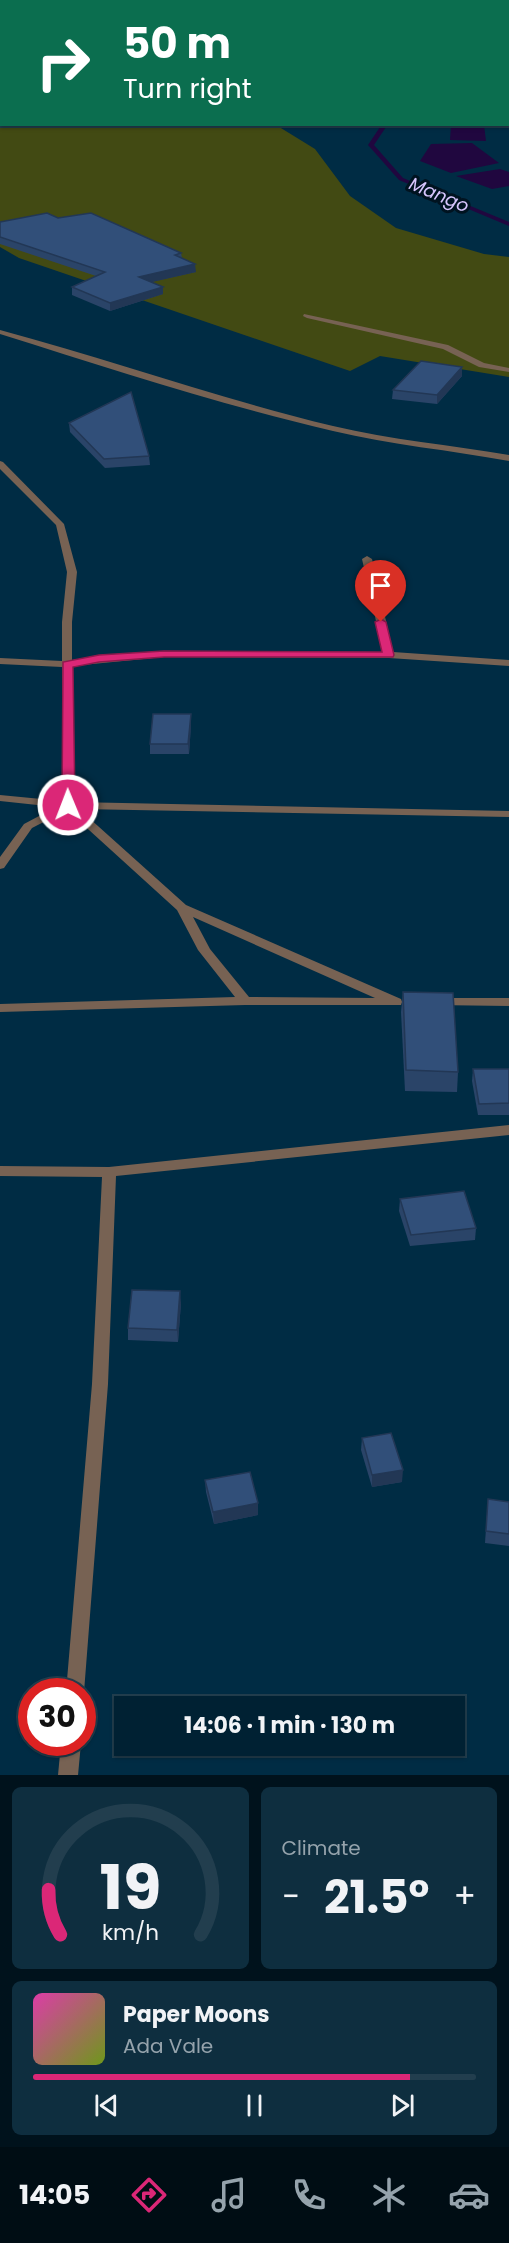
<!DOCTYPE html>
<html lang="en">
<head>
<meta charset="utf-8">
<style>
	body { margin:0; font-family:Poppins,sans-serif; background:#0e2e3f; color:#f1f3f6; height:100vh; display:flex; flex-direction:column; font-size:22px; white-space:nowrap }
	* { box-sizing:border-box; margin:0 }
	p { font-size:20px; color:#95a3ac }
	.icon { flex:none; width:33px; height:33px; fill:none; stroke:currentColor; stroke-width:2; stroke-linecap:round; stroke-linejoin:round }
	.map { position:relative; height:1775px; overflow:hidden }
	.drawer { display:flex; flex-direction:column; gap:12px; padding:12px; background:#00121c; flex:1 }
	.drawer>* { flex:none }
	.banner { position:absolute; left:0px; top:0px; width:510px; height:126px; box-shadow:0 2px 4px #0004,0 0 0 2px #223e4e; background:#0b6e4f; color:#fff; overflow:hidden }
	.speed { position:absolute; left:18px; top:1678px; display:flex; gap:12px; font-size:30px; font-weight:700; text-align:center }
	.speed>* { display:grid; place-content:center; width:78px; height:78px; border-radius:50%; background:#002133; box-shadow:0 2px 4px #0004,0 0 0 2px #223e4e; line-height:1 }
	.speed .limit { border:9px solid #d22; background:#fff; color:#111 }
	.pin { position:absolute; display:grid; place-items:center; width:51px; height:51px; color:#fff; margin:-62px -26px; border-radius:50% 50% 50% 0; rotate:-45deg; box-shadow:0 0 6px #0007 }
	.pin .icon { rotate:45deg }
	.me { position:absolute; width:66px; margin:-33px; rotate:359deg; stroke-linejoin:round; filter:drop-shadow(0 0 4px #0008) }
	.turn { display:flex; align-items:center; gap:21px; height:126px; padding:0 24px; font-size:27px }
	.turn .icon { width:78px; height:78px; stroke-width:2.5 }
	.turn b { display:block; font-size:42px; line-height:51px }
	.big { font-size:45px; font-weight:700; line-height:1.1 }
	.drawer .tile { flex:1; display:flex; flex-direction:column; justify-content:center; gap:9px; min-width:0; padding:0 21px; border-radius:9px; background:#0e2e3f }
	.drawer .dial { align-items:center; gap:0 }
	.dial svg { height:156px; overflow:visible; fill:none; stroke:#223e4e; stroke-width:7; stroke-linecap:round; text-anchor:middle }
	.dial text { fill:#f1f3f6; stroke:none }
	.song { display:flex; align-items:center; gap:18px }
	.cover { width:72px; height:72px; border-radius:9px; background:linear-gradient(135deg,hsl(320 70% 55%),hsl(80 70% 35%)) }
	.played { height:6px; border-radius:3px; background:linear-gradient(90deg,#db2777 85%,#223e4e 85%) }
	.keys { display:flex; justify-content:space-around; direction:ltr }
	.heat { display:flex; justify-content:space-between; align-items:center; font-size:33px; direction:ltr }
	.drawer .tiles { flex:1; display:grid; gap:12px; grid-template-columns:1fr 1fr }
	.tile:last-child { grid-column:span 2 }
	.trip { position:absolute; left:114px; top:1696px; width:351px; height:60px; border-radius:0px; background:#002133; box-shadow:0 2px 4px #0004,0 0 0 2px #223e4e; font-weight:700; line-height:60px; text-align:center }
	.tab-bar { display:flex; height:96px; justify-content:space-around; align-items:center; background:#000d14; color:#95a3ac }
	.tab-bar .icon { width:42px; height:42px }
	.tab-bar .active { color:#db2777 }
	.tab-bar b { font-size:27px; color:#f1f3f6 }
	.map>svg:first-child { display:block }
</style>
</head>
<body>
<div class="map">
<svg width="509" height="1775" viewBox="0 0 509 1775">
	<rect width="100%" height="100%" fill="#002c44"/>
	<g fill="#424a13">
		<path d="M5,0H434L16,2Z"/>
		<path d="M0,19L2,124L276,125L315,149L350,196L396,228L484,254L509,257V377L380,356L350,371L19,258L0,247Z"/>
	</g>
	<g fill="#20073f">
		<path d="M451,125H484L486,141L450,140Z"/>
		<path d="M472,143L499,163L451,173L420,161L431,144Z"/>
		<path d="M500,169L509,172V186L492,189L456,176Z"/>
	</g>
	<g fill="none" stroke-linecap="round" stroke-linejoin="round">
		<g fill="#20073f" fill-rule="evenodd">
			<path d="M488,0H494L485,2Z"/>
			<path d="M382,124H388L374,145L403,178L509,222V226L399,180L368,145Z"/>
		</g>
		<g fill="#776253" fill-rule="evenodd">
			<path d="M304,314L448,345L484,363L509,368V372L479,367L443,349L307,318L303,316Z"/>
			<path d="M0,330C112,360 220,399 333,426C391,440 451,445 509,455V461C450,450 391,445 333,431C221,405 111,369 0,334Z"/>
			<path d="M0,461L3,462L64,524L77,572L72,622V660L164,651L383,652L362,559L367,556L372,559L393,652L509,660V666L389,658L164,657L72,666L74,802L509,811V817L79,809L186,905L401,999L402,1002L401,1005H245L0,1012V1004L235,997L198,950L177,910L67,810L32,828L4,868L0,869V857L24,824L56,807L0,801V795L62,801V667L0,664V658L62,661V622L67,572L56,525L0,469ZM193,917L375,998L249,997L210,949Z"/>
			<path d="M439,998H509V1006L434,1005L433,1002L434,999Z"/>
			<path d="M509,1125V1135L116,1176L108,1384L84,1692L82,1696V1692H66L92,1384L102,1177L0,1176V1166L109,1167Z"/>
			<path d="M61,1743H81L78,1775H58Z"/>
		</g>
	</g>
	<g fill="#2a4468">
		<path d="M58,218L181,253L182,258L196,272L151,282L163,294L110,311L72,295V287L96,276L0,244V222Z"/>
		<path d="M462,367V376L437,404L392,399L393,390Z"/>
		<path d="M69,423L149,456L150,465L105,468L70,432Z"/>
		<path d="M191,714V725L189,754H150V744Z"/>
		<path d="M403,992L458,1072L457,1092L405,1091L401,1012Z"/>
		<path d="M473,1069H509V1115H478L472,1081Z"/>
		<path d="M400,1199L476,1228L475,1240L410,1246L399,1211Z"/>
		<path d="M181,1303L178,1342L128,1340V1328Z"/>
		<path d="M362,1438L402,1482L372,1487L361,1450Z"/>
		<path d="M205,1480L258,1515L214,1524L206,1492Z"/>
		<path d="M488,1499L509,1502V1546L485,1543Z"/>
	</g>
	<g fill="#223755">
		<path d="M195,264L196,272L139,285V277Z"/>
		<path d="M163,287V294L110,311V303Z"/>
		<path d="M462,367V376L437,404V395Z"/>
		<path d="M191,714V725L189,754L188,744Z"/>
		<path d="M180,1291L181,1303L178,1342L177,1330Z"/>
		<path d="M403,1470L402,1482L372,1487V1475Z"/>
		<path d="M258,1503V1515L214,1524L213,1512Z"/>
	</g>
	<g fill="#314f79" stroke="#223755" stroke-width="1.5">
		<path d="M47,213L58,218L91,213L181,253L175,255L195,264L139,277L163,287L110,303L72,287L105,272L0,237V222Z"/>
		<path d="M421,361L462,367L437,395L393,390Z"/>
		<path d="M131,392L149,456L104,459L69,423Z"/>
		<path d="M153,714H191L188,744H150Z"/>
		<path d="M403,992L453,993L458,1072L406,1070Z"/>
		<path d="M473,1069H509V1103L479,1104Z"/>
		<path d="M464,1191L476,1228L411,1235L400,1199Z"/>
		<path d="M132,1290L180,1291L177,1330L128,1328Z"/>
		<path d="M391,1433L403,1470L372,1475L362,1438Z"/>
		<path d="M250,1472L258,1503L213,1512L205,1480Z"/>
		<path d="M488,1499L509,1502V1534L486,1531Z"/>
	</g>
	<path fill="#db2777" stroke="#8e194d" stroke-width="1.5" d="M381,619L386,622L394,655L393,657H164L99,662L73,667L75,805L68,809L62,805L63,662L99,655L164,651L382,652L375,622Z"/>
	<g text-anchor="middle" stroke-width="6" stroke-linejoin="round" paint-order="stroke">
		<g font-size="18" font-style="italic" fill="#d5c5fc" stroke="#001320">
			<text transform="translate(439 195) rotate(23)" y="6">Mango</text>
		</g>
	</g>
</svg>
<div class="speed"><div class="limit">30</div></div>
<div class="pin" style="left:381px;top:622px;background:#d93025"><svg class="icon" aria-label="arrive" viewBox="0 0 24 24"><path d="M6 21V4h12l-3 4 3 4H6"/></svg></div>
<svg class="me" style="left:68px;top:805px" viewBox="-20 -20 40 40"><circle r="17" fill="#db2777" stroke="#fff" stroke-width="3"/><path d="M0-11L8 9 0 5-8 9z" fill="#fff"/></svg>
<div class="trip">14:06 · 1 min · 130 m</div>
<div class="banner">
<div class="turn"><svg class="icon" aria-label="right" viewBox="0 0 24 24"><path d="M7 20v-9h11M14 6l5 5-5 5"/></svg><div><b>50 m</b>Turn right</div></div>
</div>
</div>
<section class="drawer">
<div class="tiles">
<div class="tile dial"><svg viewBox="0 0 100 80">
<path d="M14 69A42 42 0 1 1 86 69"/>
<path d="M14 69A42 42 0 0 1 8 46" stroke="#db2777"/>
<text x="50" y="56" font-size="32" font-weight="700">19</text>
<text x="50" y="72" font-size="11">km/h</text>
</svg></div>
<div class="tile"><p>Climate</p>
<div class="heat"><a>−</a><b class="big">21.5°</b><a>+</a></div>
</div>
<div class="tile">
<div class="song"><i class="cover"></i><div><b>Paper Moons</b><p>Ada Vale</p></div></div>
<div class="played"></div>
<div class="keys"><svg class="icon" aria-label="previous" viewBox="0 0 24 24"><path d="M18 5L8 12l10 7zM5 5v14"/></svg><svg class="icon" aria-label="pause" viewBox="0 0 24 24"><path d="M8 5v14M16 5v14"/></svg><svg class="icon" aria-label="next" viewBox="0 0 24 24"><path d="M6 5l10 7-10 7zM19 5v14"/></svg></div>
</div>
</div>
</section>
<nav class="tab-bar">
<b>14:05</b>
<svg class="icon active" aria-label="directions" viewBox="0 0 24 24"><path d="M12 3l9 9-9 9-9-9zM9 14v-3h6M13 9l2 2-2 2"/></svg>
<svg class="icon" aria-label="music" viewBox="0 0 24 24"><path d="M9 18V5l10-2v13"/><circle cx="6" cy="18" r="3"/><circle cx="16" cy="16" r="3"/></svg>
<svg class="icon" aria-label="phone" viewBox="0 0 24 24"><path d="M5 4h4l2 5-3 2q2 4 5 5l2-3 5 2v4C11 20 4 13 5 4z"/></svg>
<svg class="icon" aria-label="climate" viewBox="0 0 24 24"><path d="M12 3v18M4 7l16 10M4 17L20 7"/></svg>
<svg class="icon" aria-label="car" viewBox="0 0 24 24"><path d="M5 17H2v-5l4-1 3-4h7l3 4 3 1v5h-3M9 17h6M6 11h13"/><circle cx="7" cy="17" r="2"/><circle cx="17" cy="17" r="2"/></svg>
</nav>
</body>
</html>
